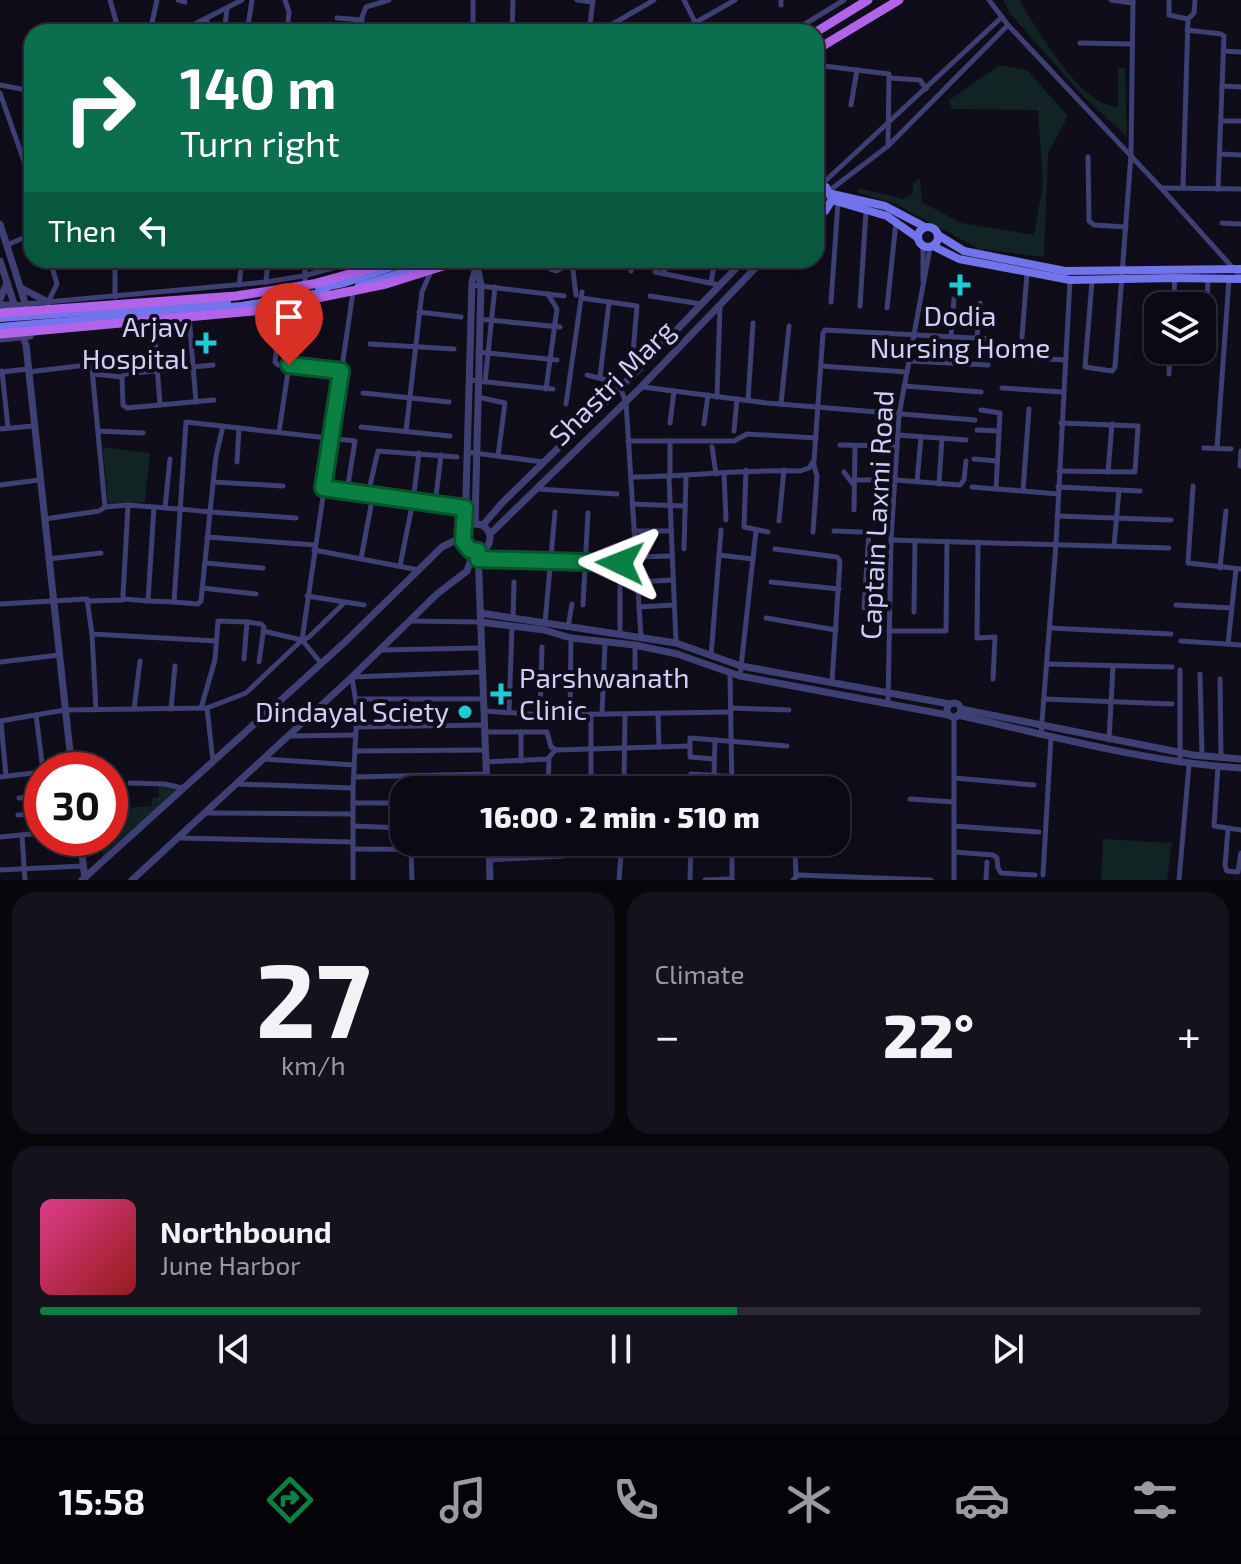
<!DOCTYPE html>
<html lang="en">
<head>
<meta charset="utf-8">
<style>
	body { margin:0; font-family:"Exo 2",sans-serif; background:#14131d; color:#f1f3f6; height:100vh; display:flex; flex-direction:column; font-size:30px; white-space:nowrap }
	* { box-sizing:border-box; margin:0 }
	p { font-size:26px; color:#9a9aa0 }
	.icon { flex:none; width:44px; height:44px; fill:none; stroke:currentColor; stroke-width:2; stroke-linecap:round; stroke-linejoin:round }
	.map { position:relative; height:880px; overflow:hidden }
	.details { display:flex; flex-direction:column; gap:12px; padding:12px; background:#06060b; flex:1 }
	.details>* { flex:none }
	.top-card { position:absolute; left:24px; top:24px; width:800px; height:244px; border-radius:24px; box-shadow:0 4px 12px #0003,0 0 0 2px #2b2b34; background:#0b6e4f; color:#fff; overflow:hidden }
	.fabs { position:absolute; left:1144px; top:292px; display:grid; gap:16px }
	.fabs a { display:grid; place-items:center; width:72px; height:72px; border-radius:16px; background:#0b0a14; box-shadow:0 4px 12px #0003,0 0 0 2px #2b2b34; font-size:40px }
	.speed { position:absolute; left:24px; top:752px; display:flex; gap:16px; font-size:40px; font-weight:700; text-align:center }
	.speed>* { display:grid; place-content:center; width:104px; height:104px; border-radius:50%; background:#0b0a14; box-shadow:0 4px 12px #0003,0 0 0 2px #2b2b34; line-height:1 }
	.speed .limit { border:12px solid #d22; background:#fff; color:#111 }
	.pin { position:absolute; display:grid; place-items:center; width:68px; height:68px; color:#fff; margin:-82px -34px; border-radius:50% 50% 50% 0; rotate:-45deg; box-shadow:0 0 8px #0007 }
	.pin .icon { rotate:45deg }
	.me { position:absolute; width:88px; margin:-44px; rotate:272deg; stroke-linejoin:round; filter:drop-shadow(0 0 6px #0008) }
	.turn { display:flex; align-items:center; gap:28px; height:168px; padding:0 24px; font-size:36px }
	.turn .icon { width:104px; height:104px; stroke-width:2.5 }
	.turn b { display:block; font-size:56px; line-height:68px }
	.then { display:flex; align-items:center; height:76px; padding:0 24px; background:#0003; gap:16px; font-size:30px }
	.big { font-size:60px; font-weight:800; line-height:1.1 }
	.details .tile { flex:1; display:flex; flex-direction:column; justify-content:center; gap:12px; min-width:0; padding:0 28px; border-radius:24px; background:#14131d }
	.details .dial { align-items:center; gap:0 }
	.dial b { font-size:104px; line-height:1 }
	.song { display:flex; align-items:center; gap:24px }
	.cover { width:96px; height:96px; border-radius:12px; background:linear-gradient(135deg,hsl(330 70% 55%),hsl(0 70% 35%)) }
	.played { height:8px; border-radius:4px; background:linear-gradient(90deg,#0b8043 60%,#2b2b34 60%) }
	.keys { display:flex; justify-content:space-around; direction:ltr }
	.heat { display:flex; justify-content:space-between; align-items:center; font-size:44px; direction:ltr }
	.details .tiles { flex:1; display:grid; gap:12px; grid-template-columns:1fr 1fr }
	.tile:last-child { grid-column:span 2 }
	.trip { position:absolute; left:390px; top:776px; width:460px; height:80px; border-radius:24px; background:#0b0a14; box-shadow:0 4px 12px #0003,0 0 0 2px #2b2b34; font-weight:800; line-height:80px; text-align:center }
	.dock { display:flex; height:128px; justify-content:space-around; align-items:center; background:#040408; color:#9a9aa0 }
	.dock .icon { width:56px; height:56px }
	.dock .on { color:#0b8043 }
	.dock b { font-size:36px; color:#f1f3f6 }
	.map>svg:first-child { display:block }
</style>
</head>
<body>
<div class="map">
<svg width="1241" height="880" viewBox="0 0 1241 880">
	<rect width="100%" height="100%" fill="#0f0d1a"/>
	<g fill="#112322">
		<path d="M1003,0H1019C1039,31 1079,105 1118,107V68H1125L1127,137L1086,99L1011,15Z"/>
		<path d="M1000,65L1027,70L1068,116L1048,154L1044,257L979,249L894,203L858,193L859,188L903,199L913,194V182L920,179L922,202L961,223L1034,235L1043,184L1038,110L952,109L949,100Z"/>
		<path d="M103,447L150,453L145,502L108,504Z"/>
		<path d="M159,785L181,788L103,856L102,838H110V796L120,795L121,808L152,806V798L159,797Z"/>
		<path d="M1103,839L1172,843L1167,880H1101Z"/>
	</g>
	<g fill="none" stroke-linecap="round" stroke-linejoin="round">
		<g stroke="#3e3f73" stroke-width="5">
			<path d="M110,0L119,32"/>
			<path d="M178,0L185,2"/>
			<path d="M285,0L289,12L287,32"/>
			<path d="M577,0L592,2"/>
			<path d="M684,0L700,32"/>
			<path d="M989,0L1008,25L1161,188L1241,277"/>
			<path d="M1111,0L1133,3"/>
			<path d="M1169,0V15L1188,19"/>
			<path d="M781,5V0"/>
			<path d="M337,18L362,20"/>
			<path d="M611,25L654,0"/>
			<path d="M287,29L306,32"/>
			<path d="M1187,30L1221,34L1224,36L1218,189"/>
			<path d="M473,31L504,32"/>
			<path d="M150,32L157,0"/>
			<path d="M179,32L242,0"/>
			<path d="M205,32L207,19"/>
			<path d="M224,32L227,9"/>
			<path d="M247,32L252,0"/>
			<path d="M361,32L362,17L366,7L389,0"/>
			<path d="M401,32L402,28"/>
			<path d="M438,32V31"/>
			<path d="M473,32V0"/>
			<path d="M512,32L513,0"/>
			<path d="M589,32L593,0"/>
			<path d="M679,32L735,0"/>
			<path d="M792,32L844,0"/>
			<path d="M1080,43L1132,44"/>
			<path d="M1223,51L1241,52"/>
			<path d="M816,65L889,74L888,146"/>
			<path d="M890,78L920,80L926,89"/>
			<path d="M0,85L32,91"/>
			<path d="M1222,86L1241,87"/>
			<path d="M0,93L32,184"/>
			<path d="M851,105L857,70"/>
			<path d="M1221,121H1241"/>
			<path d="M1220,154L1241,155"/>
			<path d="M1088,157L1089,221L1094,225L1126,227"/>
			<path d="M822,184L1002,17"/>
			<path d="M1162,188L1241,189"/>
			<path d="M1183,188L1188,19L1194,13L1195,0"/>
			<path d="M830,190L888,146L1008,25"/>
			<path d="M1222,223L1241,224"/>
			<path d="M7,245L32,234"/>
			<path d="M305,260V286"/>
			<path d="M545,260L550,269L556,271L576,260"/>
			<path d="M572,262L576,295"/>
			<path d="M631,271L634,260"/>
			<path d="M655,272L720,285"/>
			<path d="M664,274L667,260"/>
			<path d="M923,281V247"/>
			<path d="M1092,281L1085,367L1112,371L1115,367L1131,155L1133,0"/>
			<path d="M266,282L268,260"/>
			<path d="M711,283L715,260"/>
			<path d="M239,285L242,260"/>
			<path d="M472,285L564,296"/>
			<path d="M650,296L701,304"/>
			<path d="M115,297V260"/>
			<path d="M581,298L637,306L631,376"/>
			<path d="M48,302L57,284L50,260"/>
			<path d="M831,302L838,202"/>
			<path d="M14,305L266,282L303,276L363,260"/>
			<path d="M860,306L866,211"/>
			<path d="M1173,306L1175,278"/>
			<path d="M887,308L896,222"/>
			<path d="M419,312L461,317"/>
			<path d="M189,316L196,402"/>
			<path d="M479,319L560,327"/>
			<path d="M951,336L954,299"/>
			<path d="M1022,337L1027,273"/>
			<path d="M977,338L980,303"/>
			<path d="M155,339L160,405"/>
			<path d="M370,344L454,349"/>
			<path d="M478,352L557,360"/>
			<path d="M996,356L1065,360"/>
			<path d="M909,361L988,365"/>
			<path d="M1204,361L1208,279"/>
			<path d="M213,365L125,374L122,377L123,405L127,408L214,400"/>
			<path d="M289,365L341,371"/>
			<path d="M821,366L907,372"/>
			<path d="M2,371L8,428"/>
			<path d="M1,372L28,369"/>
			<path d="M28,372L87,365L92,369L105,507L99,511L45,519"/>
			<path d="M93,374L122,377"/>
			<path d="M1169,374L1170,350"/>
			<path d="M587,375L618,383L626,402L641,637"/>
			<path d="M600,377L609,302"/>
			<path d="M469,380L553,389"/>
			<path d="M485,382L495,287"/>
			<path d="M904,386L981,392"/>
			<path d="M643,387L767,403L975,420"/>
			<path d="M1002,388L1063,392"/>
			<path d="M546,389L557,309L548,294"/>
			<path d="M363,393L449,402"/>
			<path d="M478,397L505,403L498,456"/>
			<path d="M717,397L720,306"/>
			<path d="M748,400L753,323"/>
			<path d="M566,404L582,292"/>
			<path d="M781,404L789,326"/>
			<path d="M1029,409L1023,491L1058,494"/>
			<path d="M981,410L1000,413L996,489L1023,491"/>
			<path d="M670,423L674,391"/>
			<path d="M704,424L708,395"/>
			<path d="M223,426L216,456L210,512L296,518"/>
			<path d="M361,427L450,436"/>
			<path d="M0,429L33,426"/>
			<path d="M977,430L999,431"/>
			<path d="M98,431L143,433"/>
			<path d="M406,431L422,292L431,271"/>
			<path d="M734,431L737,399"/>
			<path d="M279,432L289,365H278L275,362L282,307"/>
			<path d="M898,435L966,440"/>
			<path d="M628,441H734L747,434L816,438"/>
			<path d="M670,441V477"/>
			<path d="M840,445L897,446"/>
			<path d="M712,447L716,474"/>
			<path d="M1204,448L1231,449"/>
			<path d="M1217,448L1229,279"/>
			<path d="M467,452L543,462"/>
			<path d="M974,459L997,461"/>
			<path d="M237,462L239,428"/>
			<path d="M813,462L817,476L813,532"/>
			<path d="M1240,466L1241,451"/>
			<path d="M746,470L744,527L768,532"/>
			<path d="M1059,471L1135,472L1138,426L1061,423"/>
			<path d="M844,472L853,484"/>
			<path d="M1108,472L1112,424"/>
			<path d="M724,473L726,520"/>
			<path d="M631,477C688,477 743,469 800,471L809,468L814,461L823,333L825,330L992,339"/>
			<path d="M669,477L676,642"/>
			<path d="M855,480H895L960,485L964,480L966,461"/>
			<path d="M213,482L283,486"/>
			<path d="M917,482L921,437"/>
			<path d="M939,484L942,438"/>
			<path d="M0,485L39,480"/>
			<path d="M1193,486L1188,563L1241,569"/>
			<path d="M972,487L995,489"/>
			<path d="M1058,487L1140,491"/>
			<path d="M323,488L476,509"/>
			<path d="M537,489L617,494"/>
			<path d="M368,494L378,451L457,457"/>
			<path d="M435,504L441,455"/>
			<path d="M632,504L685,506"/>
			<path d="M105,507L128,505"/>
			<path d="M154,507L148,601L174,602"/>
			<path d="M165,508L170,459"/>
			<path d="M854,510L855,446"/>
			<path d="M1057,516L1171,520"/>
			<path d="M779,521L784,470"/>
			<path d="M634,531H671"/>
			<path d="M834,531L891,533"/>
			<path d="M207,537L315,545"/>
			<path d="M891,540L1169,548"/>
			<path d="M978,542L977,638L995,637L993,679"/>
			<path d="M1114,546L1119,490"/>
			<path d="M684,549L686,477"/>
			<path d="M775,549L837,557L840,561L832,681"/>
			<path d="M314,550L419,570"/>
			<path d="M719,555L753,559"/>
			<path d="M636,557L672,556"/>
			<path d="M48,559L101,553"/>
			<path d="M361,559L373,495"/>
			<path d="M478,559L620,563V635"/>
			<path d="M205,563L263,568"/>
			<path d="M400,566L413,501L419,453"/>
			<path d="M1220,568L1226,511"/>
			<path d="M637,582L673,580"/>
			<path d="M771,582L839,589"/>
			<path d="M202,588L256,594"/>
			<path d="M307,596L345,602"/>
			<path d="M89,601L122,600"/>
			<path d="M148,601L124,599L123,596L128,505C155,507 183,509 210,512L201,601L198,604L174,602L186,422L355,441L347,491"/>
			<path d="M0,604L87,599L92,634"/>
			<path d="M583,605L588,513"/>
			<path d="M1176,605L1232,608"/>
			<path d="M639,607L674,605"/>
			<path d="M864,608L869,532"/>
			<path d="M914,612L915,541"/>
			<path d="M513,618L514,582"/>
			<path d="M766,618L836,630"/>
			<path d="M411,621L480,622"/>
			<path d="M247,622L261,624L264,627L259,662"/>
			<path d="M545,623L555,512"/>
			<path d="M568,627L572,604"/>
			<path d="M1050,628L1171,634"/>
			<path d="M263,631L302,640L321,663"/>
			<path d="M889,631H946L947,541"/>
			<path d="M303,640L309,637L345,602L364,605"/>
			<path d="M1181,641L1241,645"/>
			<path d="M1228,644L1236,569"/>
			<path d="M381,650L481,648"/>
			<path d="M711,656L721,530"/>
			<path d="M0,662L59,655"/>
			<path d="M1047,664L1172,667"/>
			<path d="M730,674L732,790"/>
			<path d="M1200,674L1202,756"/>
			<path d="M740,676L756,531"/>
			<path d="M1220,679L1221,758"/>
			<path d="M635,684V645"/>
			<path d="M356,699H483"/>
			<path d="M1044,699L1172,704"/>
			<path d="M888,704L891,540L899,415L930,248"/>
			<path d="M201,708L215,660L218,621L247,622L244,659"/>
			<path d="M207,708L213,761"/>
			<path d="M731,708L789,710"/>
			<path d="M134,709L140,661"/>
			<path d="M171,709L175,666"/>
			<path d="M96,710L92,634L216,641"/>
			<path d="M484,711L545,715L731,712"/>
			<path d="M509,712L512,626"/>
			<path d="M658,713L659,747"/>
			<path d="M540,714L542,647"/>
			<path d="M591,714V790"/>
			<path d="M602,714L605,643"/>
			<path d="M36,715L43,770"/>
			<path d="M570,715L571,638"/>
			<path d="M0,721L65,710L207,708L246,693L302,640L353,292"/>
			<path d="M1,722L6,776"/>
			<path d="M356,727L484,725"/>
			<path d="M484,732H547L551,747L557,750L690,746V757L713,759"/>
			<path d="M521,732V761"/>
			<path d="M1041,734L1056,544L1070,280"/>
			<path d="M289,736L355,735"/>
			<path d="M1109,740L1113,666"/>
			<path d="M690,746V738L787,746"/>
			<path d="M355,751L485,750"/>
			<path d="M264,759L354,765"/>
			<path d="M486,762L548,759L555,750"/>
			<path d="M1180,763V670"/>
			<path d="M1218,766L1214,826L1241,830"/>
			<path d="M55,770L71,768"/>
			<path d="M714,776L715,740"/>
			<path d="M0,777L42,772"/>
			<path d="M354,777L486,774"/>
			<path d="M954,778L1034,785"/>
			<path d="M130,783L165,784L182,788"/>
			<path d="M624,783L625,714"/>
			<path d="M237,784L353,788"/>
			<path d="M556,785L690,780L691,774L788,780"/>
			<path d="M533,790L548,789L549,758"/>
			<path d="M19,798L42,796"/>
			<path d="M910,799L954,802"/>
			<path d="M353,803H404"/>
			<path d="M206,813L353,814"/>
			<path d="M18,815L42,813"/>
			<path d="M353,826L404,828"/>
			<path d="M954,826L1039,832"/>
			<path d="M1228,829L1225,866L1227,871L1238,872L1241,853"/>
			<path d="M22,835L25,880"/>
			<path d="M0,837L42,833"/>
			<path d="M179,838L353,842"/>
			<path d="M626,842L642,843L646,852H691"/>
			<path d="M732,842V880"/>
			<path d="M706,846L787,848"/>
			<path d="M353,849L489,850"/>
			<path d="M411,850L412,880"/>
			<path d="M795,852L796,875"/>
			<path d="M954,852L993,855L997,858L998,868L1001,873L1035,875"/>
			<path d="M489,860L563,856"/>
			<path d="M0,870L83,866"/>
			<path d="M1043,875L1051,737"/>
			<path d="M353,880V788L357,710L352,677L482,672"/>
			<path d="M619,880L622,842"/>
			<path d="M690,880L691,842"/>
			<path d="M705,880L732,879"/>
			<path d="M793,880L798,875L931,880"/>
			<path d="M954,880V717"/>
			<path d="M986,880L987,862"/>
			<path d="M1179,880L1189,765"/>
		</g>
		<g stroke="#3e3f73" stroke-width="7">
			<path d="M0,224L28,312"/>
			<path d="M0,261L18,316"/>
			<path d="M23,289L48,302"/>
			<path d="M0,299L7,283"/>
			<path d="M0,305H14"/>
			<path d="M19,328L26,345L72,770"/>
			<path d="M0,339L30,336"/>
			<path d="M475,524L481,285L478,270"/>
			<circle cx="476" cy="538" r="14"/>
			<path d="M483,525L502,503L638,370L744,260"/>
			<path d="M465,530L472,282L478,260"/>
			<path d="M490,534L642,386L763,260"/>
			<path d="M478,551L487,790"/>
			<path d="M480,613L676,643L741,666L950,704"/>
			<path d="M480,622L544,630L571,638L635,645L677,654L740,676L948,715"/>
			<circle cx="954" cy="710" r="7"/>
			<path d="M961,709L1193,755L1241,759"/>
			<path d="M958,715C1052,736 1145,762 1241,768"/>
			<path d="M80,838L85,879"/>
			<path d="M489,842L490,880"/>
			<path d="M82,880L345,642L442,547L462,537"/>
			<path d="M132,880L352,677L437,594L467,571L474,551"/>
		</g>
		<g stroke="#7174eb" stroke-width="8">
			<path d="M816,184L826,187L832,200L825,211L816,212"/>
			<path d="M832,194L885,206L925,227"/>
			<path d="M832,200L887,216L918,238"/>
			<circle cx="928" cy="237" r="10"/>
			<path d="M938,235L964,251L1065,271L1241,269"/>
			<path d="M933,246L959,259L1070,280L1175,278L1241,279"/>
			<path d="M359,286L442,260"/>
			<path d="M319,288L344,283L413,260"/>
			<path d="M0,318L227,302"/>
			<path d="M0,327L242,306L326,292"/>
		</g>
		<g stroke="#b163e9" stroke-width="9">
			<path d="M816,32L868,0"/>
			<path d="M816,50L899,0"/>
			<path d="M0,313L236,296L313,284L400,260"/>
			<path d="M0,334L253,311L386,284L462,260"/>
		</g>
	</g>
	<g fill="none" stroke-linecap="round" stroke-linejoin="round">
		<g stroke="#07532c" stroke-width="20">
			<path id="route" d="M289,365L341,371L323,488L465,508L463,541L470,550L478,551V559L620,563"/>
		</g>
		<use href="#route" stroke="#0b8043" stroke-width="14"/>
	</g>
	<g fill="#1ecad4" stroke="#0f0d1a" stroke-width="3">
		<path d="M956 273h8v8h8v8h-8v8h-8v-8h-8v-8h8z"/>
		<path d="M202 331h8v8h8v8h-8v8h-8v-8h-8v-8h8z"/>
		<path d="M497 682h8v8h8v8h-8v8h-8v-8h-8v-8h8z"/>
		<circle cx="465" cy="712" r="8"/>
	</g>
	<g text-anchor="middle" stroke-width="8" stroke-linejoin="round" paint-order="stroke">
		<g font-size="28" fill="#d0cdf8" stroke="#0f0d1a" text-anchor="end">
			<text x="960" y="326" text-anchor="middle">Dodia<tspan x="960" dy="32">Nursing Home</tspan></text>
			<text x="188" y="337">Arjav<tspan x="188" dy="32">Hospital</tspan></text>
			<text x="519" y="688" text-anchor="start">Parshwanath<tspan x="519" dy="32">Clinic</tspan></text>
			<text x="449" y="722">Dindayal Sciety</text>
		</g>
		<g font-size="28" fill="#d0cdf8" stroke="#0f0d1a">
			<text transform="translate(612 383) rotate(-45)" y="10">Shastri Marg</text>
			<text transform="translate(877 515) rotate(-87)" y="10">Captain Laxmi Road</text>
		</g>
	</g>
</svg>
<div class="fabs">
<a><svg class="icon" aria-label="layers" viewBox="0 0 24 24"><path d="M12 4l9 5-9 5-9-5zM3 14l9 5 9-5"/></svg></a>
</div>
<div class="speed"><div class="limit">30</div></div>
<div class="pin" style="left:289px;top:365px;background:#d93025"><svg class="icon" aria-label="arrive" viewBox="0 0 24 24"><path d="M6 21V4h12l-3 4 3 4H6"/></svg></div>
<svg class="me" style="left:620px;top:563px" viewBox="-20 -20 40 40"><path d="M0-17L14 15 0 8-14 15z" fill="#0b8043" stroke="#fff" stroke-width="4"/></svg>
<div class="trip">16:00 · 2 min · 510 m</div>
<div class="top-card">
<div class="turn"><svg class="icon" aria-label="right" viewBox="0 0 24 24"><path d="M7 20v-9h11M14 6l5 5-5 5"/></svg><div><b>140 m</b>Turn right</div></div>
<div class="then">Then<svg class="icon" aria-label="left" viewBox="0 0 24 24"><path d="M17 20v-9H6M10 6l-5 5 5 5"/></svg></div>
</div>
</div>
<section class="details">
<div class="tiles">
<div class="tile dial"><b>27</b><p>km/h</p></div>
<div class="tile"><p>Climate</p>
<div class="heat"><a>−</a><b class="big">22°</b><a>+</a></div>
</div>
<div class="tile">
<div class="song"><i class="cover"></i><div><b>Northbound</b><p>June Harbor</p></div></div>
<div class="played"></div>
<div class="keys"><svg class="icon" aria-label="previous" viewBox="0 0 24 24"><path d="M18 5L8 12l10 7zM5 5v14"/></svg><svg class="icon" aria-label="pause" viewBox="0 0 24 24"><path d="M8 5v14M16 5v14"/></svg><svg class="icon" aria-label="next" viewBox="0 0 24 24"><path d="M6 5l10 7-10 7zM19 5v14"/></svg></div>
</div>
</div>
</section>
<nav class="dock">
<b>15:58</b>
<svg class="icon on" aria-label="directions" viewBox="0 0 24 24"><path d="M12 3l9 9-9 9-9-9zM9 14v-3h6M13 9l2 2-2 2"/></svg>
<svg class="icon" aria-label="music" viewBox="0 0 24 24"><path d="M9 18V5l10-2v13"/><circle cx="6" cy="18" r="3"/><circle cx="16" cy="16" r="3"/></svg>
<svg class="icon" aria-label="phone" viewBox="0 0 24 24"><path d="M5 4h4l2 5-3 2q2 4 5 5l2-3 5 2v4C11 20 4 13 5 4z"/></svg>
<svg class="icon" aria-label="climate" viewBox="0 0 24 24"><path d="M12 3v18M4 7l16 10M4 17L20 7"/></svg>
<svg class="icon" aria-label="car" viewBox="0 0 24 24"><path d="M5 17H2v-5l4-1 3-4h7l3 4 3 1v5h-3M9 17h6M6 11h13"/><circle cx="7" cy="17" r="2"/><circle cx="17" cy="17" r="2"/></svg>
<svg class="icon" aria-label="filters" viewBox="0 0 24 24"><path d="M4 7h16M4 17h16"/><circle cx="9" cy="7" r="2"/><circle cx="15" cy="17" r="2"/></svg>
</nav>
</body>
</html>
